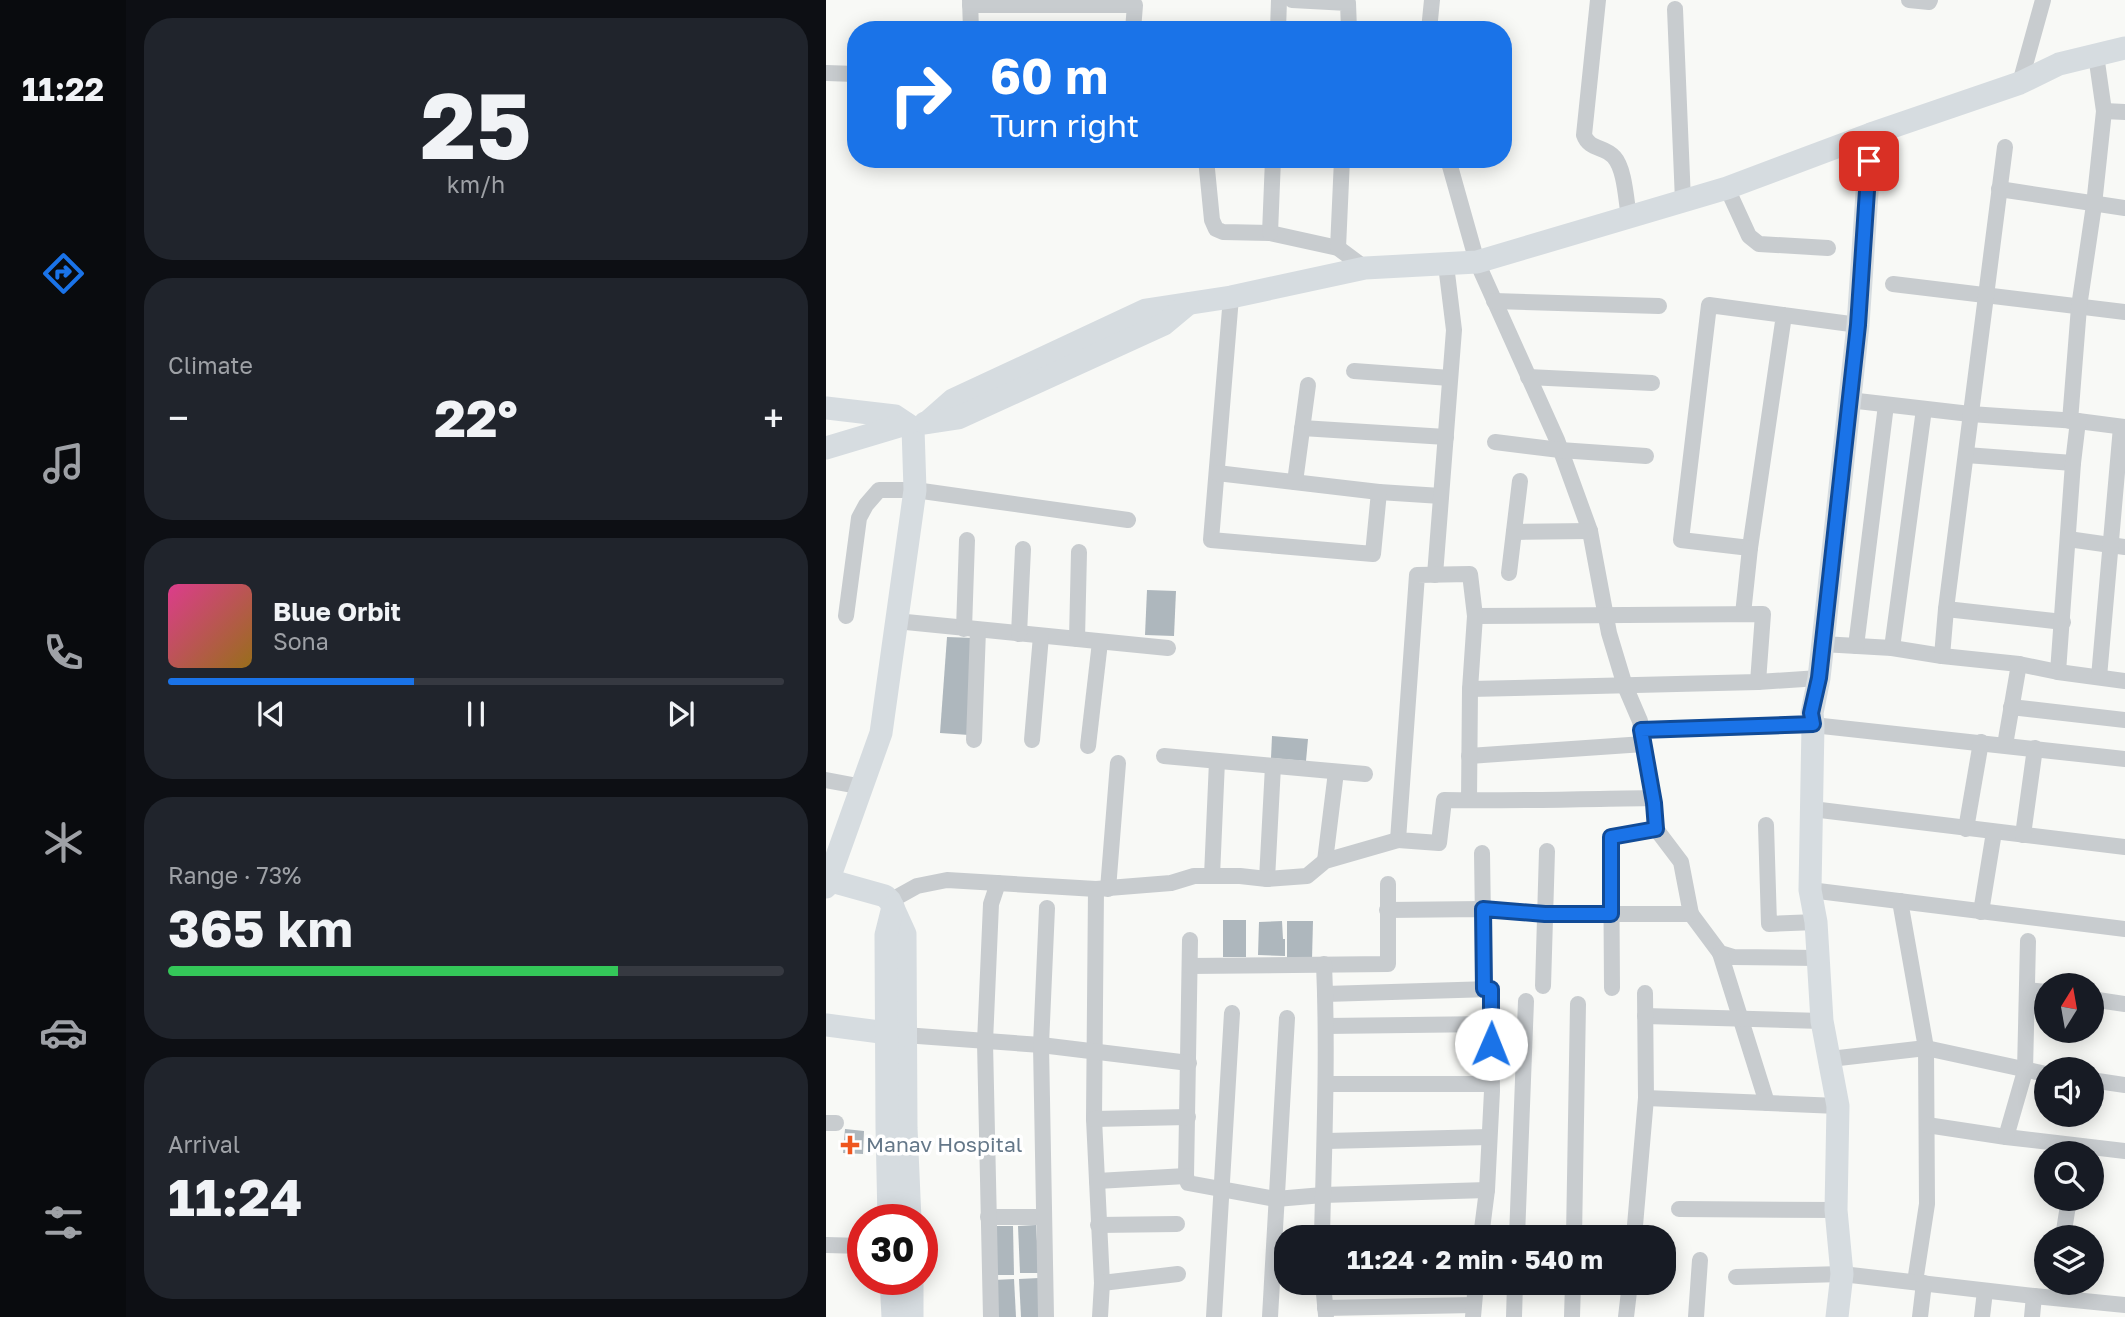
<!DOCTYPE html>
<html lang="en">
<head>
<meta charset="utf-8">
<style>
	body { margin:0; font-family:"Golos Text",sans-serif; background:#20242c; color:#f1f3f6; height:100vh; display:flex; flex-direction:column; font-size:26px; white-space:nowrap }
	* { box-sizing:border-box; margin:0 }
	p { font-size:23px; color:#9ea1a6 }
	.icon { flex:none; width:38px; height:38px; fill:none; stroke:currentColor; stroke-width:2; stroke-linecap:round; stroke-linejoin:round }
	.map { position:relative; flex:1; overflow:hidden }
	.drawer { display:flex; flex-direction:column; gap:18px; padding:18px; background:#0d0f14; width:700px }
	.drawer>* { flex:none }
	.guide { position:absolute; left:21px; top:21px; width:665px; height:147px; border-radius:28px; box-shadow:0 4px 18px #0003; background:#1a73e8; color:#fff; overflow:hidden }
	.needle { width:46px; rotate:11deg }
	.tools { position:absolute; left:1208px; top:973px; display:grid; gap:14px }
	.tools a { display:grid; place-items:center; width:70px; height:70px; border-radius:50%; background:#171b24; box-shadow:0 4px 18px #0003; font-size:35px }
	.speed { position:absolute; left:21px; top:1204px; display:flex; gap:14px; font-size:35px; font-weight:700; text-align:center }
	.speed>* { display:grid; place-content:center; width:91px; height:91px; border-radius:50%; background:#171b24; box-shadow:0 4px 18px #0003; line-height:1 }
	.speed .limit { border:10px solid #d22; background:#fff; color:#111 }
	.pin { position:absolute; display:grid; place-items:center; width:60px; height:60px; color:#fff; margin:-30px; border-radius:14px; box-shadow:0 4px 10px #0006 }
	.me { position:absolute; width:77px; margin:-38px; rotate:1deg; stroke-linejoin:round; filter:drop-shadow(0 0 5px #0008) }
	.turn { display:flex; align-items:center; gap:24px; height:147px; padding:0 28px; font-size:32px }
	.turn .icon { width:91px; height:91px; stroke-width:2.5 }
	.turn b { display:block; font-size:49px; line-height:60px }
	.big { font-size:52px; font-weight:700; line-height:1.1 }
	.drawer .card { flex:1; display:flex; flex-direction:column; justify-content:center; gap:10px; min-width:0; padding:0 24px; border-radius:28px; background:#20242c }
	.drawer .dial { align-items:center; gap:0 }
	.dial b { font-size:91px; line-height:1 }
	.song { display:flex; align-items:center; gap:21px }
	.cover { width:84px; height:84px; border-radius:10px; background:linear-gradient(135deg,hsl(330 70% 55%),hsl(40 70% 35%)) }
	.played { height:7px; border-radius:4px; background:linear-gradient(90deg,#1a73e8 40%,#363941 40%) }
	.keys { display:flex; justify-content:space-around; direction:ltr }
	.heat { display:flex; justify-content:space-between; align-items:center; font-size:38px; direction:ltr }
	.charge { height:10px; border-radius:5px; background:linear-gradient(90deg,#34c759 73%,#363941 0) }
	.trip { position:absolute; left:448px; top:1225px; width:402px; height:70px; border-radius:28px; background:#171b24; box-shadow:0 4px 18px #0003; font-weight:700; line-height:70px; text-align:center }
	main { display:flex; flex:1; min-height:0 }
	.dock { display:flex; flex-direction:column; width:126px; justify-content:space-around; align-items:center; background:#090b0e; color:#9ea1a6 }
	.dock .icon { width:49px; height:49px }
	.dock .selected { color:#1a73e8 }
	.dock b { font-size:32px; color:#f1f3f6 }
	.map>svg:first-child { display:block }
</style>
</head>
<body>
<main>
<nav class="dock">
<b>11:22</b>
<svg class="icon selected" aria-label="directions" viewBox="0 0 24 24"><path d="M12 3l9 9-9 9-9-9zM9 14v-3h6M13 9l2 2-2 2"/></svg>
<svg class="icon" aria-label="music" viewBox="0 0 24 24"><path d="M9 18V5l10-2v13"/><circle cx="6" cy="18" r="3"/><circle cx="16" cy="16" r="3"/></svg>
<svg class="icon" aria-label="phone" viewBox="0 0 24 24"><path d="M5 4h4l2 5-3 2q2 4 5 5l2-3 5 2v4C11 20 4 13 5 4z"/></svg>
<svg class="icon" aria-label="climate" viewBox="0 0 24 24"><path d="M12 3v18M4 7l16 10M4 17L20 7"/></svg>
<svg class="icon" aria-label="car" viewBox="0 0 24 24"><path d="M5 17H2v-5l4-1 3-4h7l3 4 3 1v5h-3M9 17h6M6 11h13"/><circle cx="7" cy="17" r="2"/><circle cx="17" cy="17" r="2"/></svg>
<svg class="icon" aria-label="filters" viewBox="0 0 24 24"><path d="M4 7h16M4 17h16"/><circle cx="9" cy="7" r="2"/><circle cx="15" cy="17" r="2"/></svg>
</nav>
<section class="drawer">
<div class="card dial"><b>25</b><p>km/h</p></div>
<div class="card"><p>Climate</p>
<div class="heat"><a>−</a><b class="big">22°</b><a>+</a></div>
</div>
<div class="card">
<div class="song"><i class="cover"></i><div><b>Blue Orbit</b><p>Sona</p></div></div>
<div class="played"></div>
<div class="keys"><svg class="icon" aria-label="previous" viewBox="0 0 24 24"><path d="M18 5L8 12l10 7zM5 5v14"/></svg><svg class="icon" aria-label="pause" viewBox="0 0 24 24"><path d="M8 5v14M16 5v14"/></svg><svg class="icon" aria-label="next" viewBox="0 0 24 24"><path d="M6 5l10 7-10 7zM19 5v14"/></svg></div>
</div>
<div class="card"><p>Range · 73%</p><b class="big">365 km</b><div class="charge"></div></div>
<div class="card"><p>Arrival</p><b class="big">11:24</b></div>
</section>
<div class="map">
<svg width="1299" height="1317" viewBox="0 0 1299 1317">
	<rect width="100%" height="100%" fill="#f8f9f6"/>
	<g fill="#aeb7bd">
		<path d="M321,590L350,591L348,636L319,635Z"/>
		<path d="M121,637L148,638L143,735L114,733Z"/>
		<path d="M446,736L482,739L480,761L445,758Z"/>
		<rect x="397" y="920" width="23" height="37"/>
		<path d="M456,921L457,939H459V956L432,955L433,922Z"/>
		<path d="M461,921H487L486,959H461Z"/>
		<path d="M19,1129L38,1131L37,1154L17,1153Z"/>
		<path d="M210,1225L213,1273H194L192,1226Z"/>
		<path d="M168,1226H187L188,1275H168Z"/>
		<path d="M213,1278L216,1317H195L193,1279Z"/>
		<path d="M188,1279L190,1317H170L168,1280Z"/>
	</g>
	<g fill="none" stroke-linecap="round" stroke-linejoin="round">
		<g stroke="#c8cccf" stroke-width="16">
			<path d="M144,0L145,30"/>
			<path d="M466,0L522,3L523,30"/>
			<path d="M772,0L758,135C763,150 779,146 788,157C799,169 800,201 803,217"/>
			<path d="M1083,0L1103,2L1104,0"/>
			<path d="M144,5H309L307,30"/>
			<path d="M849,9L857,201"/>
			<path d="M452,30L453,0"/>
			<path d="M603,30L606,0"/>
			<path d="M0,73L30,74"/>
			<path d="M1194,83L1217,0"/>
			<path d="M1278,111L1299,112"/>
			<path d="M380,159L386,220L390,229L397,232L444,233L512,248L539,268"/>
			<path d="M622,159L651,262L731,440L764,531L783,633L799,686L814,721L828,803L830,829"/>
			<path d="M901,188L923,236L933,244L1002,248"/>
			<path d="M1173,189L1299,208"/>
			<path d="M444,233L447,159"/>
			<path d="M512,248L516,159"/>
			<path d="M1067,284L1299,312"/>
			<path d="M405,297L385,540L547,554L553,492L615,496"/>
			<path d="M668,301L833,306"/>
			<path d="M958,315L924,548L855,540L883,305L1032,325"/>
			<path d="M528,371L624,378"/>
			<path d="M702,377L826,383"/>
			<path d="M1023,400L1144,414L1252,421L1299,427"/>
			<path d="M1244,421L1253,307L1268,205L1278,111L1270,55"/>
			<path d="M476,428L620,437"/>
			<path d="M669,442L734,450L820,456"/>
			<path d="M1140,455L1247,463"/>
			<path d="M391,473L553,492"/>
			<path d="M469,482L482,385"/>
			<path d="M688,532L764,531"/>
			<path d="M1242,539L1299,547"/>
			<path d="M683,573L694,481"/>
			<path d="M609,575L628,330L620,265"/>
			<path d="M1120,609L1237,622"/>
			<path d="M917,614L924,548"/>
			<path d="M20,616L33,518L40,505L53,490H89L302,520"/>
			<path d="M649,616L937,614L932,682"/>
			<path d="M70,621L342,648"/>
			<path d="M138,629L141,540"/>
			<path d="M193,634L197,549"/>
			<path d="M251,639L253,552"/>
			<path d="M996,644L1066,648L1116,656L1193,664L1232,672L1299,681"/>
			<path d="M1030,646L1060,405"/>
			<path d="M1066,648L1098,409"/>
			<path d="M1116,656L1120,609L1179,147"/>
			<path d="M1232,672L1247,463L1252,421"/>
			<path d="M1273,677L1295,427"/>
			<path d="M644,689L932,682L993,678"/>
			<path d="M1185,707L1299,720"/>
			<path d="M815,730L987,725L1299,759"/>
			<path d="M148,740L152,630"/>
			<path d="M206,740L215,636"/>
			<path d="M1179,745L1193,664"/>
			<path d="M262,746L274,642"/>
			<path d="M338,756L539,774"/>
			<path d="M643,756L818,744"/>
			<path d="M0,780L37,787"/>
			<path d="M643,800L644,689L649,616L644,574L591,575L572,840L613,843L618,800C688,801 757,799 827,798"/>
			<path d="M986,809L1299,847"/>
			<path d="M940,825L943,924L990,922"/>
			<path d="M1140,829L1155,742"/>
			<path d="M1197,835L1209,748"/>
			<path d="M656,853L658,989"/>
			<path d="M499,861L510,772"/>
			<path d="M386,876L391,761"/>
			<path d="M441,879L447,766"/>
			<path d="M270,889L268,1119L276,1283L274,1317"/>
			<path d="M282,889L292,763"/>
			<path d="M984,890L1299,929"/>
			<path d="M64,901L91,886L121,880L270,889L345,883L368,876H414L441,879L481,876L499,861L572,840"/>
			<path d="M1074,901L1100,1048L1101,1204L1089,1282"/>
			<path d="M561,910L657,909L720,914H865L894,953L907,957L991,958"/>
			<path d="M1155,912L1168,832"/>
			<path d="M364,940L360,1176L362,1183L450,1199L497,1195L661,1190"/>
			<path d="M894,953L941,1103"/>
			<path d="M364,966L562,964V884"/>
			<path d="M717,986L721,851"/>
			<path d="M786,988L785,837L830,829L855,862L865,914"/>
			<path d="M1201,990L1220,992"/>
			<path d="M499,994L665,989L666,1091L661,1190L655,1237"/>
			<path d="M1265,999L1299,1004"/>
			<path d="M819,1016L996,1021"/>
			<path d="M500,1026L665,1024"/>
			<path d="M78,1035L215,1045L363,1063"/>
			<path d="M1004,1059L1100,1048L1220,1074"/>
			<path d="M1265,1080L1299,1085"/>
			<path d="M500,1084H665"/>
			<path d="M820,1098L1012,1106"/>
			<path d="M268,1119L362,1117"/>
			<path d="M0,1123H10"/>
			<path d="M1101,1125L1180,1137L1299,1151"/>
			<path d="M1180,1137L1199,1071L1202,941"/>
			<path d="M500,1141L663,1137"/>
			<path d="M271,1181L360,1176"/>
			<path d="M853,1209L1010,1210"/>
			<path d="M162,1217H217"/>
			<path d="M272,1225L351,1224"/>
			<path d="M496,1237C498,1146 502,1055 498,964"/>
			<path d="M691,1237L700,1001"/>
			<path d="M748,1237L752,1004"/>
			<path d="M808,1237L820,1098L819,993"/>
			<path d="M1237,1237L1243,1199"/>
			<path d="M0,1245L37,1246"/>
			<path d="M910,1277L1016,1274L1208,1296L1299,1305"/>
			<path d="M276,1283L352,1274"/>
			<path d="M497,1283L500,1315"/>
			<path d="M499,1308L647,1305"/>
			<path d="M165,1317L159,1042L165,904L172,883"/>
			<path d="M220,1317L215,1045L221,908"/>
			<path d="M388,1317L406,1013"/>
			<path d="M444,1317L461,1018"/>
			<path d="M647,1317L650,1283"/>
			<path d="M688,1317L689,1283"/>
			<path d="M746,1317L747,1283"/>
			<path d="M800,1317L804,1283"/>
			<path d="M870,1317L874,1260"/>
			<path d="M1094,1317L1098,1283"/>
			<path d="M1156,1317L1159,1291"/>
			<path d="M1206,1317L1208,1296"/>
		</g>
		<g stroke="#d6dce0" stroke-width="23">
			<path d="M0,408L69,416L87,428L89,490L55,733L0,887"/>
			<path d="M102,422L127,400L320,310L405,297L539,268L651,262L901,188L1045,134L1194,83L1233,64L1299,48"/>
			<path d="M99,423L132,418L338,324L362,304"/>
			<path d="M0,448L80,424"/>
			<path d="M2,880L59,896L64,901L79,934L80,1128L84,1220"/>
			<path d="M0,1025L77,1035"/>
			<path d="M63,1220L61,1127L60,935L67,907"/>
			<path d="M65,1279L67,1317"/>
			<path d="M86,1279V1317"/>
			<path d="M1011,1317L1016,1274L1010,1210L1012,1106L996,1021L990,922L984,890L987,725L986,713L993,678L1032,325L1045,134"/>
		</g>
	</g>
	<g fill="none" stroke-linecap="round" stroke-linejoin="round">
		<g stroke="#114b97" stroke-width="18">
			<path id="route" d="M665,1044V989H658L657,909L719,914H785V837L830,829L828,803L815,730L987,724L985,713L993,678L1032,325L1043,161"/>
		</g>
		<use href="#route" stroke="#1a73e8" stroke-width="12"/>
	</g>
	<path fill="#ef561f" stroke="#fff" stroke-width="2.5" d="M20.5 1134.5h7v7h7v7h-7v7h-7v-7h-7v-7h7z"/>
	<g text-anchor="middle" stroke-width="7" stroke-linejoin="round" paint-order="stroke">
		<g font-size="21" fill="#657889" stroke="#fff" text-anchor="start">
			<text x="40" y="1152">Manav Hospital</text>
		</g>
	</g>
</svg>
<div class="tools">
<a><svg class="needle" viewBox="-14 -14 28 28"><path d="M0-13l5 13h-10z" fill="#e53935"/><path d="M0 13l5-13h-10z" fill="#9ea1a6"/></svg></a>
<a><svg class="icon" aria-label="sound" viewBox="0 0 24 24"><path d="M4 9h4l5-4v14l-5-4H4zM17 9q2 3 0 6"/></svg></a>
<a><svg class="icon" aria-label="search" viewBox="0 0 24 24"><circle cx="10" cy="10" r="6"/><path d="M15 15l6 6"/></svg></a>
<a><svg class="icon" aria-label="layers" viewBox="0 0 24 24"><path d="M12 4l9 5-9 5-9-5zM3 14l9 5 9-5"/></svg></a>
</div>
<div class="speed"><div class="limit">30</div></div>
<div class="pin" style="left:1043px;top:161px;background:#d93025"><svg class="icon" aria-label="arrive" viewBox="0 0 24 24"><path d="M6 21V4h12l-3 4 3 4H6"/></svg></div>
<svg class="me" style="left:665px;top:1044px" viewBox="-20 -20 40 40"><circle r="19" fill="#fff"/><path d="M0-13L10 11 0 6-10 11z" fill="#1a73e8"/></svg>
<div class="trip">11:24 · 2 min · 540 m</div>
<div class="guide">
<div class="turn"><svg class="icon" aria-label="right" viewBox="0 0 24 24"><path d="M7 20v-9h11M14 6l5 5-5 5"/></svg><div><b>60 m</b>Turn right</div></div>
</div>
</div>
</main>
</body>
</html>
